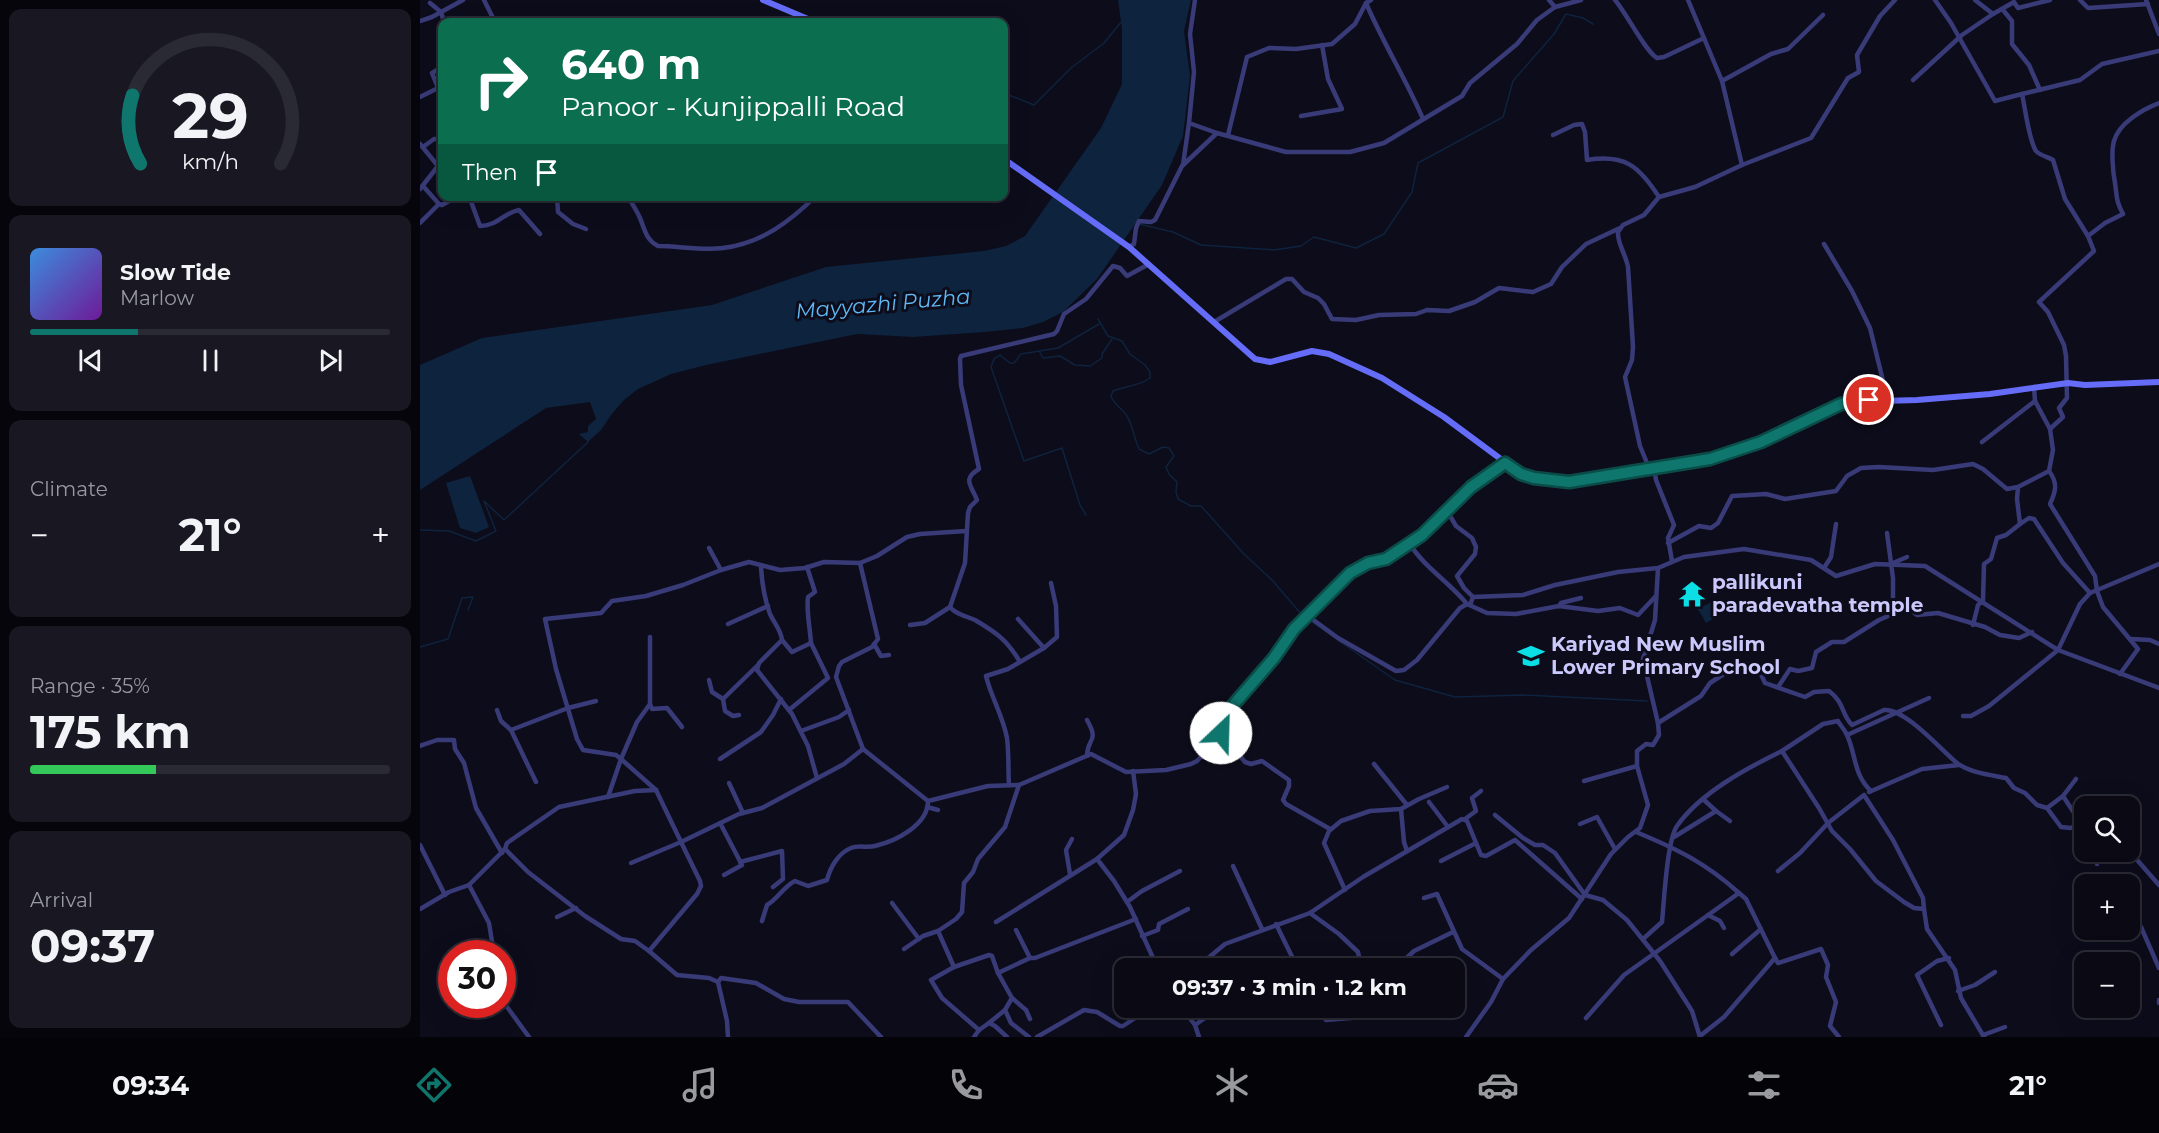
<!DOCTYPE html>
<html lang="en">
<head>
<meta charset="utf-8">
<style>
	body { margin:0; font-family:Montserrat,sans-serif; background:#181722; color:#f1f3f6; height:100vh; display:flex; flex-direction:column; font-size:22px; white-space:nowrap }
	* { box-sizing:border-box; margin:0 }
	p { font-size:20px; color:#999aa0 }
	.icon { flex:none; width:33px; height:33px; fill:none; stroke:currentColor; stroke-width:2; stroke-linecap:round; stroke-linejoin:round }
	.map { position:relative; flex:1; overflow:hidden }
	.details { display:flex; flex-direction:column; gap:9px; padding:9px; background:#06050b; width:420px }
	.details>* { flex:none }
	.hud { position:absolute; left:18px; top:18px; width:570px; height:183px; border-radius:12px; box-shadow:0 6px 24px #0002,0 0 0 2px #2a2a34; background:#0b6e4f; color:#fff; overflow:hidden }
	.tools { position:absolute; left:1654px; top:796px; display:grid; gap:12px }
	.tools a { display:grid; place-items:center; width:66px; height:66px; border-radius:12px; background:#0a0914; box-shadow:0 6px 24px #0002,0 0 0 2px #2a2a34; font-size:30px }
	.speed { position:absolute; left:18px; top:940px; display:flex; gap:12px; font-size:30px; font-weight:700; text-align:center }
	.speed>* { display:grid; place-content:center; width:78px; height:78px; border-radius:50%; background:#0a0914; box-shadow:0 6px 24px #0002,0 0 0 2px #2a2a34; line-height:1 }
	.speed .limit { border:9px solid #d22; background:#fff; color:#111 }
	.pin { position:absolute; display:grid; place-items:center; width:51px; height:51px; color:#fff; margin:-26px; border:3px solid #fff; border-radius:50%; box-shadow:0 2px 6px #0007 }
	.me { position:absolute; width:66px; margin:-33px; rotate:24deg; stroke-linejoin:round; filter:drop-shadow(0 0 4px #0008) }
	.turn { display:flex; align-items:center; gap:21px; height:126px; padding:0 24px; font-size:27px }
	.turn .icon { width:78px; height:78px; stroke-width:2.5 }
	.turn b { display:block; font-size:42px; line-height:51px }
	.then { display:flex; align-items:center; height:57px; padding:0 24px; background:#0003; gap:12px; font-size:22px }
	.big { font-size:45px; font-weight:700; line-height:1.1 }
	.details .widget { flex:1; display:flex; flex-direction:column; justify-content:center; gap:9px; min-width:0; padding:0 21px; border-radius:12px; background:#181722 }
	.details .dial { align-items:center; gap:0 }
	.dial svg { height:156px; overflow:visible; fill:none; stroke:#2a2a34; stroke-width:7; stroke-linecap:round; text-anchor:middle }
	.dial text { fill:#f1f3f6; stroke:none }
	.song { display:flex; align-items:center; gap:18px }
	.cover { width:72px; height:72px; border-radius:9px; background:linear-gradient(135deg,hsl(210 70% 55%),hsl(280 70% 35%)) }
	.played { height:6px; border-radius:3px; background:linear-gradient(90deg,#0f766e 30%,#2a2a34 30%) }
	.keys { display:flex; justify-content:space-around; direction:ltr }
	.heat { display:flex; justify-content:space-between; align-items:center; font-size:33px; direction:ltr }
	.charge { height:9px; border-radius:4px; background:linear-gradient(90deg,#34c759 35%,#2a2a34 0) }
	.trip { position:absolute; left:694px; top:958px; width:351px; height:60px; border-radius:12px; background:#0a0914; box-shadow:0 6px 24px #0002,0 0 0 2px #2a2a34; font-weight:700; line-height:60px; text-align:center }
	.dock { display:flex; height:96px; justify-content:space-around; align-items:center; background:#040408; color:#999aa0 }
	.dock .icon { width:42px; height:42px }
	.dock .active { color:#0f766e }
	.dock b { font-size:27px; color:#f1f3f6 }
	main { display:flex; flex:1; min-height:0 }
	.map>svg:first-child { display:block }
</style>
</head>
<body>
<main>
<section class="details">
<div class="widget dial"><svg viewBox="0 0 100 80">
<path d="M14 69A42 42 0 1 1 86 69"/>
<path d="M14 69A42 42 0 0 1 10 34" stroke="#0f766e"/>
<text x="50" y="56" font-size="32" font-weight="700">29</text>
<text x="50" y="72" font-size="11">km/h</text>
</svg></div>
<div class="widget">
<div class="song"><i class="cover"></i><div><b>Slow Tide</b><p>Marlow</p></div></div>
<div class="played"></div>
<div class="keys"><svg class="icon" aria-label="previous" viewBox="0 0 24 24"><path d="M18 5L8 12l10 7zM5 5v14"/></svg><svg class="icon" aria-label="pause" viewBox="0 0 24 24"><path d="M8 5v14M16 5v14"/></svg><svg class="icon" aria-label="next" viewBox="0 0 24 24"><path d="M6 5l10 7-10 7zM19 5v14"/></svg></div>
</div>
<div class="widget"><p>Climate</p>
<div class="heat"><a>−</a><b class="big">21°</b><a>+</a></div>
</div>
<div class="widget"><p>Range · 35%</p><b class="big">175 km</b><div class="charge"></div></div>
<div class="widget"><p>Arrival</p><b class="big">09:37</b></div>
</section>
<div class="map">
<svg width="1739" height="1037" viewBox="0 0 1739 1037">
	<rect width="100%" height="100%" fill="#0d0c1b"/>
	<g fill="#0e233d">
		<path d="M698,0H771L764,31L770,76L763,136L742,185L677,279L643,312L623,322L603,328L565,332L493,337L437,334L286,365L251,374L218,389L204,400L191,415L181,430L168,442L159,434L168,432V426L176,419L170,402L126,408L0,490V365L62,338L292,305L406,267L564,251L586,246L605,236L681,128L702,84V29Z"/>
		<path d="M50,476L69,527L56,533L40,528L26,483Z"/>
		<path d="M1297,599L1304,612L1286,623L1278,609Z"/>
	</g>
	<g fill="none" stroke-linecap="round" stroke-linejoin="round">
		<g stroke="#0e233d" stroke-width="1.5">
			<path d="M584,93L614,105L651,68L684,43L702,21"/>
			<path d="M719,224L753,232L781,245L854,250L881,246L894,237L936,248L964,234L992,192L998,163L1083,117L1093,81L1134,34L1146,14L1163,18L1173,24"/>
			<path d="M678,319L688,336L702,341L710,354L725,365L730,372V378C720,386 705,386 693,391L691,396C694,405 702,408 707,416C713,426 714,438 719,449L729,454L743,447L749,448L754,456L746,467L749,474L757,482L756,492L758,499L771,506H781L824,554L852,580L882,615L975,680L1035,697L1103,695L1227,701"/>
			<path d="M619,351L623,358L640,356L655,365L670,366L682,358V354L692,339"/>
			<path d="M666,515L660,505L642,448L604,461L571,367L574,359L580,355L590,363H594L601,354L638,348L679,324"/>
			<path d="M0,530L29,531L56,541L76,531L64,501L84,520L168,442"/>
			<path d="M0,647L28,639L42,598L53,597L48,610"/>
		</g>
		<g stroke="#393b78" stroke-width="4.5">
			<path d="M64,0L75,22"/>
			<path d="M775,0L770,34L774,72L769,123L797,133"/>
			<path d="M1129,0L1135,7"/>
			<path d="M1195,0C1207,14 1225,51 1237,58L1244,57L1284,38"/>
			<path d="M1515,0L1531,23L1575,101L1602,94C1605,107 1609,141 1616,151C1619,155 1628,157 1633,160L1645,199L1668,236L1674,251L1619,302L1628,312L1644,345L1646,356L1647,398L1639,408L1643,417L1630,429L1633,450L1629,471L1598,487L1597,499L1600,524L1586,535L1577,538L1571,559L1564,564L1563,601L1558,605L1553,625"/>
			<path d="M1555,0L1573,14L1594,2L1598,8L1630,0"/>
			<path d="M1660,0L1668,8L1728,4"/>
			<path d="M1726,0L1739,34"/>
			<path d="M10,3L21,12L24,22"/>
			<path d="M946,3C963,43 986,79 1003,119"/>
			<path d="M1583,10L1592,21V44L1609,65L1620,90"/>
			<path d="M0,21L12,17L43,0"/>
			<path d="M1493,80L1542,35L1573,14"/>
			<path d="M1302,81L1351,54L1368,49L1403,15"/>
			<path d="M1602,94L1660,80L1682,64L1739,51"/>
			<path d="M0,97L18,88L12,73L22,67"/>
			<path d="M881,116L922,109L908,79L902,45"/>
			<path d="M808,135L827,57L849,48L876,49L912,44L935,24L946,3L951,0"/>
			<path d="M1133,135L1154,125L1162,124L1165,132L1167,160C1205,154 1219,166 1239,197"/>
			<path d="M0,144L18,166L0,189"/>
			<path d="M3,147L14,139H22"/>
			<path d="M763,165L769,123"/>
			<path d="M1322,165L1391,138L1428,78L1439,72L1437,55L1460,16L1475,0"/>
			<path d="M3,186L19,204"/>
			<path d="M49,196L60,226C77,226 83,213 99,210L120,234"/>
			<path d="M137,196L138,212L153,224L166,229"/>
			<path d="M208,196C212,204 217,211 220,218C225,230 226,240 238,246C259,246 282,251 303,248C342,243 369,222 396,196"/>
			<path d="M0,223L19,204L22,205L38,196"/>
			<path d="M1668,236L1685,223L1703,214C1696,201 1697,197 1695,183C1693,173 1691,151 1694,141C1699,123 1723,109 1739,103"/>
			<path d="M1404,244L1432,291L1450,328L1468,401"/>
			<path d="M709,247L714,244L716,228L719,221L731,222L735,220L762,166L797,133L866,152H930L964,143L1042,96L1050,83L1097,44L1117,20L1135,7L1161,0"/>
			<path d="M794,322L866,279H872L884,292L898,298L904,304L912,319L936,320L959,315L996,314L1007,310L1029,311L1055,302L1079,288L1113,292L1131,284L1142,267L1166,244L1200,228"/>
			<path d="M1614,387L1615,401L1630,429"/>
			<path d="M1562,442L1615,401"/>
			<path d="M1085,463L1042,494L1002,535L966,559L948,563L930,573L888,616L918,638L976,671L984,670L997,660L1040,608L1047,604L1067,613L1096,614L1139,606L1178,611L1200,608L1218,615L1235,597"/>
			<path d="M1234,467L1236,480L1254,525L1248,538L1252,561"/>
			<path d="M1229,468L1220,446L1205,377L1212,360L1213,347L1208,267C1206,255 1197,243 1198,232L1203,225L1224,215L1239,197L1275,187L1322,165L1302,81L1268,0"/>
			<path d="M1629,471C1638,483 1636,491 1630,504L1675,576L1677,591L1683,607L1718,649L1700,674"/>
			<path d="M1026,509L1036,526L1052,538L1056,547L1055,554L1037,576L1044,588L1053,597L1050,605"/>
			<path d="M1600,524L1609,518L1614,519L1643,563L1670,593L1739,564"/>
			<path d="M1467,533L1473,578V601L1478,612"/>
			<path d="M989,543C1004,567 1029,582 1047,604"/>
			<path d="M1248,543L1279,526L1291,528L1298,523L1312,496L1346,494L1365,499L1416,491L1427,476L1441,468L1459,467L1513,470L1553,464L1563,469L1587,489L1598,487"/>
			<path d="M289,548L301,570"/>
			<path d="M440,563L458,639L452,647L422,662L419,666L416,677L443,749"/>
			<path d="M1473,563L1487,557"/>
			<path d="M341,567C342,583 344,598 350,614C354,623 361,630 362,640L339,663L337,670L372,714L388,746L397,778"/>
			<path d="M387,567L395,592L388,597C386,610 390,628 391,643"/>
			<path d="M1404,568L1411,557L1416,524"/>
			<path d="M1053,597L1103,595L1135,585L1198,572L1238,568L1264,557L1324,549L1391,560L1416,576L1455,564L1505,566L1638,650L1739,688"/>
			<path d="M1139,606L1141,603L1161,598"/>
			<path d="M598,619L624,648"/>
			<path d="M308,624L348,606"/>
			<path d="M490,625L505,623L530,607"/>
			<path d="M230,637V704L217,722L201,759L196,755L163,750L157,739L136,669L125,619L181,613L192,601L226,596L263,585L301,570L329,562L360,570L385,568L404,562L440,563L457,556L487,537L500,534L546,531"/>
			<path d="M1711,639L1730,640L1739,644"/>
			<path d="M362,640L372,652L391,643L408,678L369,710"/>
			<path d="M454,644L461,656L469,655"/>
			<path d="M600,662C587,640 577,633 555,620C546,616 535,614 530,607L545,563L548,513L550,507L557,500C551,485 542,479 559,469L541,385L540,359L541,356L634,334L637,331L644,314L666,299L693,266L700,268L707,276L729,264"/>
			<path d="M289,680L292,692L303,699"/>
			<path d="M1358,687L1370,669L1378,671L1392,668L1396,652L1412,642H1424L1459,620L1487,608L1497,615L1518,613L1565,627L1580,635L1599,638L1612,632"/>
			<path d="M230,704L232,709L247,708L262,727"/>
			<path d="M77,710L81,721L91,730L116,782"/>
			<path d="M319,715L313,716L305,711L303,699L337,666"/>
			<path d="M1543,716H1551L1569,706L1638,650L1660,604L1670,593"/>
			<path d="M1238,723L1281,696L1290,683L1313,668L1327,664L1339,670L1345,683L1385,697L1394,692L1409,691C1425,703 1421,714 1432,725L1464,710C1485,708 1521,750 1537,763C1550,773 1571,775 1586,778L1594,788L1605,793L1617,805L1627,808L1641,827L1651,828L1660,822L1665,833"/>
			<path d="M91,730L148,708L176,701"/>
			<path d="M381,731L419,717L429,710"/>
			<path d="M801,733L825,762L831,764L842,761L869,780V786L863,800L866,804L910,829"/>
			<path d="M1427,735L1509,698"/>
			<path d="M0,746L17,740H34L35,749L44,763L56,808L82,853"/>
			<path d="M1362,751L1403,724L1418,721C1420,725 1424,729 1426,733C1436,752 1433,775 1451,791"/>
			<path d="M667,756C667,737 680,743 667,720"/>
			<path d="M300,759L341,732L353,715L361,699"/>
			<path d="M954,764L987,805"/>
			<path d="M1164,781L1217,766"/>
			<path d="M309,783L323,813"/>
			<path d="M589,785C588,770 589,753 587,738C583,716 571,697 566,676L588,669L624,648L637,637L636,606L631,583"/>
			<path d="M1449,792L1502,769L1539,765"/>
			<path d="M1643,796L1660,822"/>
			<path d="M188,797L201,759L236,790"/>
			<path d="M508,801L568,786L599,785L671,754L706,772L746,770L771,764L777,761L799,737L803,718L854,658L874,629L888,616"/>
			<path d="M1009,802L1028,827"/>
			<path d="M507,807L518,810"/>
			<path d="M1627,808L1643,796L1656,779"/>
			<path d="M981,809L984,842L987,851"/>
			<path d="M1296,811L1310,821"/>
			<path d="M1075,815L1103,838L1115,845H1123L1135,853L1165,895L1183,900L1207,920L1240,961L1272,1011L1280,1037"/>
			<path d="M1045,819L1056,811L1052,798L1061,791"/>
			<path d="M300,823L322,865L304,875"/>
			<path d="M1160,824L1177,817L1195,849"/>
			<path d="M1216,832C1257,849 1286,863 1319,893"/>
			<path d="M1254,837L1296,811L1283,799"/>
			<path d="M0,845L25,895"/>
			<path d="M85,849L87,843L139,807L215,791L236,790L261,842L319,814L342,808L424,764L443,749L508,801C508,825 476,841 455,846C448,848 438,845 431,848C418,853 410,868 407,880L388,886L375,881C363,887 358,899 347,905L342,921"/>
			<path d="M1676,852L1696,857L1711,853L1739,885"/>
			<path d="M677,859L694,881L710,907L738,969"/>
			<path d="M1021,861L1056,843"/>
			<path d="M320,862L362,851L363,879L353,887"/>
			<path d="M211,863L261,842L280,881L281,886L277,894L229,951"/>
			<path d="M1677,864V853"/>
			<path d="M813,866L842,929"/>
			<path d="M1358,871L1380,853L1408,823L1444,795L1473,840L1503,898L1504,909"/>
			<path d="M650,874L646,850L652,839"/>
			<path d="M49,885L69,923L74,954"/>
			<path d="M925,890L904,843L909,831L921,821L950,811L981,809L999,799L1027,787"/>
			<path d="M1004,898L1017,894L1042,949L1083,979"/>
			<path d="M707,902L722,891L760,871"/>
			<path d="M472,903L499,939"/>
			<path d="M0,909L29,892L49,885L85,849L108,872L165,916L201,939L215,941L229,951L257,975L289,978L298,982"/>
			<path d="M890,913L919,934L938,952L939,957L933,965L937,969"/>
			<path d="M1288,915L1300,921L1304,928"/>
			<path d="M137,917L156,908"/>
			<path d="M576,922L677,859L704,835L713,810L716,794L713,771"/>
			<path d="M856,924L878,969"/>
			<path d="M1721,927L1739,968"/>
			<path d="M596,930L610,958"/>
			<path d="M722,936L738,930L739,924L768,909"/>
			<path d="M1223,939L1242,922C1244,902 1247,840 1257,826C1280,793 1327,768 1362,751L1399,808L1412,831L1430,849L1456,881L1484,902L1494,908L1504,909L1507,929L1535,970L1541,998L1564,1037"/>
			<path d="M484,949L503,936L518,931"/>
			<path d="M1312,954L1341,929"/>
			<path d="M1355,958L1358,963L1401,949L1408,965L1406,977L1416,1002L1410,1026L1419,1037"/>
			<path d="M534,967L569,955L572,956L578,973"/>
			<path d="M741,969H744"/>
			<path d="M779,969L787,959L805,944L890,913L943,877L1042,819L1047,821L1061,855L1066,856L1095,840L1162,899"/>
			<path d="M975,969L994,951L1033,932"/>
			<path d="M1538,991L1555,985L1575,972"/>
			<path d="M592,998L606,1010L610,1019"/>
			<path d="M82,1000L109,1037"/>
			<path d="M1739,1000V1003"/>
			<path d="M762,1008L775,1025L779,1037"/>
			<path d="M898,1008L906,1020L943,1017L948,1008"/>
			<path d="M1166,1018L1204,975L1319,893L1326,899L1355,958L1304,1017L1280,1036"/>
			<path d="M569,1023L585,1010"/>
			<path d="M775,1025L799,1008"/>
			<path d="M1521,1025L1497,975L1517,961L1529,958"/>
			<path d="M559,1030L522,998L511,980L534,967L518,931L536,919L542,912L544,883L553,872L558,859L585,827L599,785"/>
			<path d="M1563,1035L1585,1027"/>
			<path d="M308,1037L307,1021L298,982L301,978L336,983L364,999L379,1002H428L461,1037"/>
			<path d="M554,1037L559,1030L569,1023L575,1026L587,1037"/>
			<path d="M609,1037L591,1023L585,1010L592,998L578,973L610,958H615L716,919"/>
			<path d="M617,1037L664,1010L677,1012L700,1026H703L730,1008"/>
			<path d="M1046,1037L1071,1002L1083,979L1111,950L1149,918L1191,854L1208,837L1220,828L1228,805L1217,766V751L1226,744L1233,745L1239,735L1238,723L1223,659L1235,620L1238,568"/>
		</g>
		<g stroke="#656cf7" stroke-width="6">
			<path d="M343,0L395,22"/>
			<path d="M584,159L709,247L835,359L850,362L892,351L909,354L962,378L1024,417L1101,474L1128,481L1149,482L1290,459L1341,442L1428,402L1497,400L1570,394L1648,383L1665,385L1739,382"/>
		</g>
	</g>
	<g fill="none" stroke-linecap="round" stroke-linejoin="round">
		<g stroke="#0a4d48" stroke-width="15">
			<path id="route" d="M801,733L802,718L854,658L874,629L930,573L948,563L966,559L1002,535L1051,487L1085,463L1101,474L1114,478L1149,482L1290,459L1341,442L1421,404L1449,400"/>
		</g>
		<use href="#route" stroke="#0f766e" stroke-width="10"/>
	</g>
	<defs>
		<g id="temple-bare" transform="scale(2.07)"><path d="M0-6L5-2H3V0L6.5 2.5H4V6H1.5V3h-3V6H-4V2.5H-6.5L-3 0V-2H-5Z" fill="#0cdee5" stroke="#0d0c1b" stroke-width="2.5" paint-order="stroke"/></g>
		<g id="school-bare" transform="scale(2.07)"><path d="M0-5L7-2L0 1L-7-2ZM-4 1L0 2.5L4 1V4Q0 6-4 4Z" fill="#0cdee5" stroke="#0d0c1b" stroke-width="2.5" paint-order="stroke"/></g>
	</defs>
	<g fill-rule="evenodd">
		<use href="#temple-bare" x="1272" y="594"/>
		<use href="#school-bare" x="1111" y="656"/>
	</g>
	<g text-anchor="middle" stroke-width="6" stroke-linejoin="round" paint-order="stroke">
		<g font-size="20" font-weight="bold" fill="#cbc9fc" stroke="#0d0c1b" text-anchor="start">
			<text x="1292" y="589">pallikuni<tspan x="1292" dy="23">paradevatha temple</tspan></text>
			<text x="1131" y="651">Kariyad New Muslim<tspan x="1131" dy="23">Lower Primary School</tspan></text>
		</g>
		<g font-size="21" font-style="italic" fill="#5dbaf6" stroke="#0d0c1b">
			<text transform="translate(463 304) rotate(-5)" y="7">Mayyazhi Puzha</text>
		</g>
	</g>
</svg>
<div class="tools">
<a><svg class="icon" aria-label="search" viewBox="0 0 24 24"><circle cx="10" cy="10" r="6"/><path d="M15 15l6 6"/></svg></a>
<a>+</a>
<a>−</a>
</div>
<div class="speed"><div class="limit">30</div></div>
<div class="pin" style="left:1449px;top:400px;background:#d93025"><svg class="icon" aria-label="arrive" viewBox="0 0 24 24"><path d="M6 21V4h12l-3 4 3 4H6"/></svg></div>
<svg class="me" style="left:801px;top:733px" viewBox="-20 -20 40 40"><circle r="19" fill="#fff"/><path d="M0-13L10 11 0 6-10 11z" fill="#0f766e"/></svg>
<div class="trip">09:37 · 3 min · 1.2 km</div>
<div class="hud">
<div class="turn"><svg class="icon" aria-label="right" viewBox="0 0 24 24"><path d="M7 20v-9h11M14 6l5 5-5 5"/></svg><div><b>640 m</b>Panoor - Kunjippalli Road</div></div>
<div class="then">Then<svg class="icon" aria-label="arrive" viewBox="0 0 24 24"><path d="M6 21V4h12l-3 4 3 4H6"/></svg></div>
</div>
</div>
</main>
<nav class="dock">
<b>09:34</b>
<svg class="icon active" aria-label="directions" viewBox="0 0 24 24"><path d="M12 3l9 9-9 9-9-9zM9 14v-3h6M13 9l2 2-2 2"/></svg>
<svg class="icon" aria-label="music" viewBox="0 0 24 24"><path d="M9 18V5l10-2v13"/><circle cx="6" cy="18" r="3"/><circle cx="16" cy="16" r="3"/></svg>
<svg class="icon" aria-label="phone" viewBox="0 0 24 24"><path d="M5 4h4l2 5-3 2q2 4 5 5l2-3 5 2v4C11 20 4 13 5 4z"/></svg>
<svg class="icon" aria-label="climate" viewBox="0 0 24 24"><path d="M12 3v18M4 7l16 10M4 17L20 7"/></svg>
<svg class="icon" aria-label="car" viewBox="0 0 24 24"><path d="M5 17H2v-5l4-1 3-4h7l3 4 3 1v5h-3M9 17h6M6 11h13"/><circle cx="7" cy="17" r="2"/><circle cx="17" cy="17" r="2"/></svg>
<svg class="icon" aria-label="filters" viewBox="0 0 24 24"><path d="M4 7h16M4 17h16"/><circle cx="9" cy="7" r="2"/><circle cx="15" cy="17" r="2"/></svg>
<b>21°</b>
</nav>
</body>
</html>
